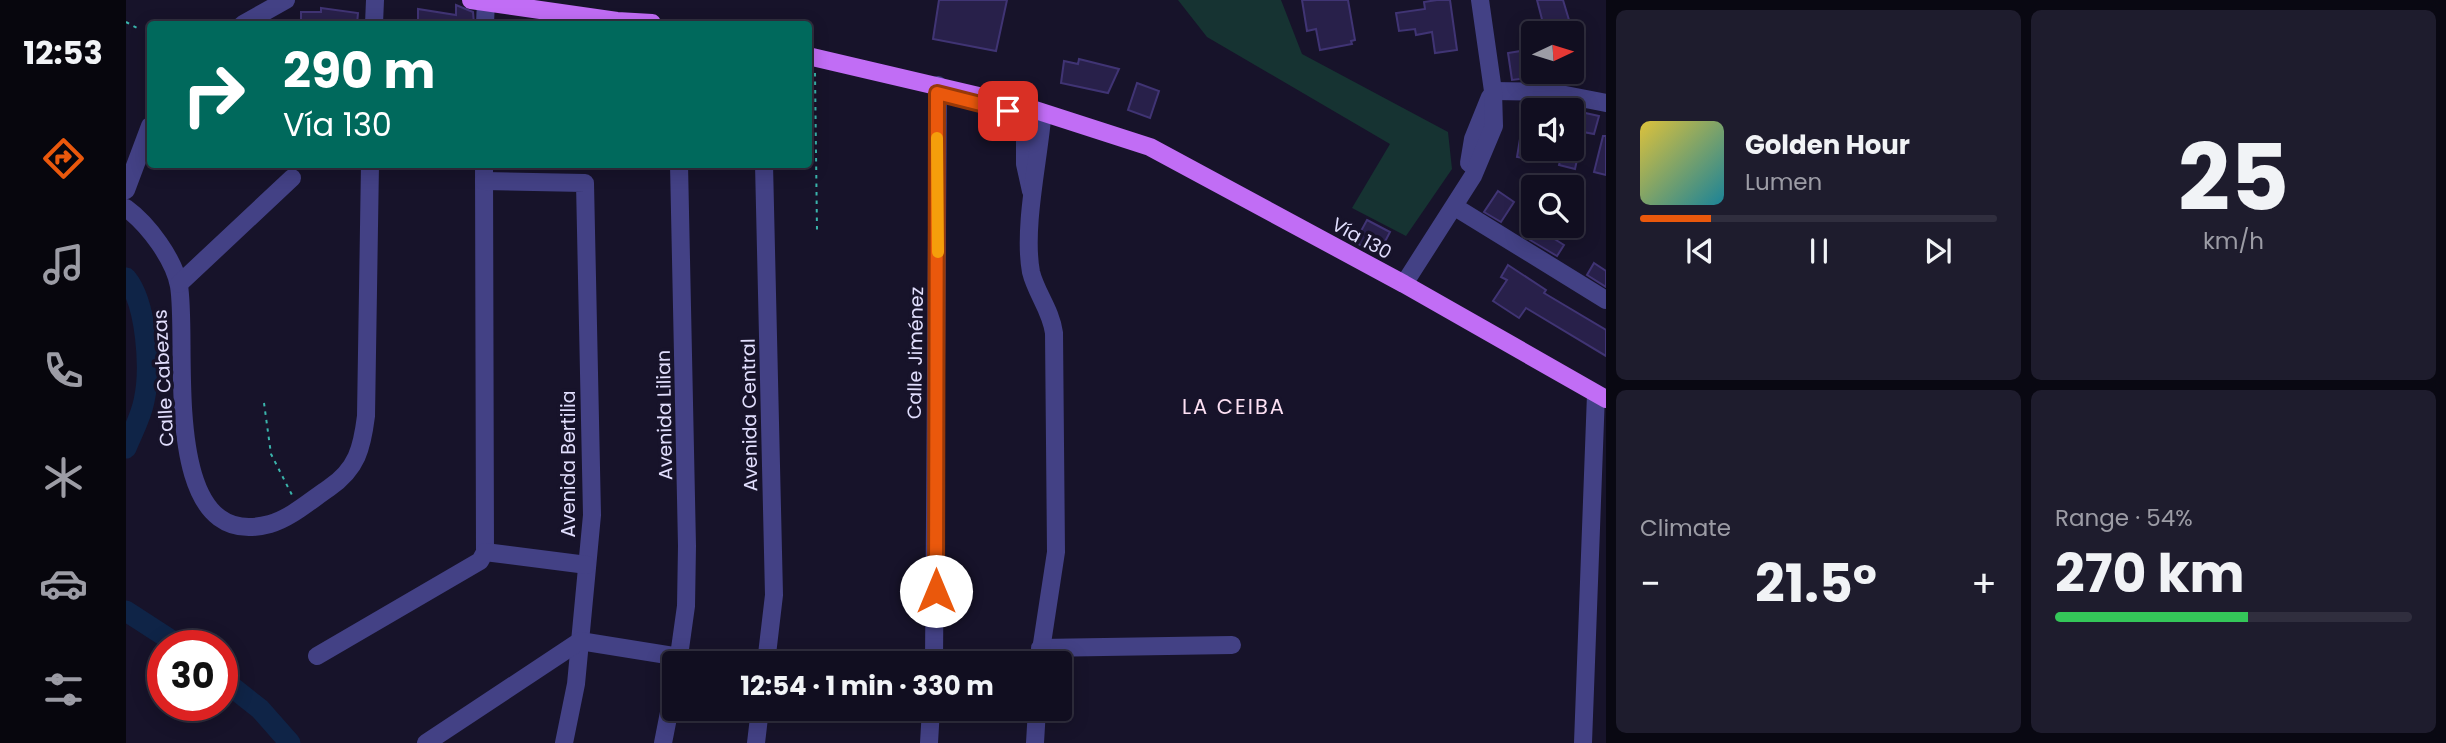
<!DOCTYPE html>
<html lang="en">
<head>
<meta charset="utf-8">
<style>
	body { margin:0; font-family:Poppins,sans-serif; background:#1e1c2d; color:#f1f3f6; height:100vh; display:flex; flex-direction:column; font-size:26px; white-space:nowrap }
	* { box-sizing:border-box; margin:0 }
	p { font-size:23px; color:#9c9ca5 }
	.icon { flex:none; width:38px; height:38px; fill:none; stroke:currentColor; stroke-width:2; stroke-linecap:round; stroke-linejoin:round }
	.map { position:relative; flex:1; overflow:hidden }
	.drawer { display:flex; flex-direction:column; gap:10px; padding:10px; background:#090812; width:840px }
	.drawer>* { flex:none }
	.top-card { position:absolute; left:21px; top:21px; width:665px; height:147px; border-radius:7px; box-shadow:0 4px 18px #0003,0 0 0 2px #302e3e; background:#00695c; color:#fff; overflow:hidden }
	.needle { width:46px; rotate:86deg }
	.buttons { position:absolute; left:1395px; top:21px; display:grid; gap:14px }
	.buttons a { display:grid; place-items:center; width:63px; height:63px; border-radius:7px; background:#110e20; box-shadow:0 4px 18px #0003,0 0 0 2px #302e3e; font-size:35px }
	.speed { position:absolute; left:21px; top:630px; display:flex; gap:14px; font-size:35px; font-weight:700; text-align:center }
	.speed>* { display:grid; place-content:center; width:91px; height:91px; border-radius:50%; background:#110e20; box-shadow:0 4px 18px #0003,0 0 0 2px #302e3e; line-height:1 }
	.speed .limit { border:10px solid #d22; background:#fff; color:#111 }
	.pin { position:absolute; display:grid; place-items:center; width:60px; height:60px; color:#fff; margin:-30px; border-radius:14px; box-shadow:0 4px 10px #0006 }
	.me { position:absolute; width:77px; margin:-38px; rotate:0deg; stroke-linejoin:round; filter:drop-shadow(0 0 5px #0008) }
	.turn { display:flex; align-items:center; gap:24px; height:147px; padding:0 21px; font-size:32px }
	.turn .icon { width:91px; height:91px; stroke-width:2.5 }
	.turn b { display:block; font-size:49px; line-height:60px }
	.big { font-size:52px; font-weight:700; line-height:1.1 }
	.drawer .card { flex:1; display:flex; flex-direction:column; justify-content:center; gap:10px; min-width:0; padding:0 24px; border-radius:10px; background:#1e1c2d }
	.drawer .dial { align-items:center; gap:0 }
	.dial b { font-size:91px; line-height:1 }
	.song { display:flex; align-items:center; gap:21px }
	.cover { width:84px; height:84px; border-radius:10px; background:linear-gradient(135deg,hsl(50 70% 55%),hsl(190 70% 35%)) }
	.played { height:7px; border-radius:4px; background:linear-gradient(90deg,#ea580c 20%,#302e3e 20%) }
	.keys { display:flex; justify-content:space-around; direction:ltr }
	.heat { display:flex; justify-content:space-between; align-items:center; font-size:38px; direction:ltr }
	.charge { height:10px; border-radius:5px; background:linear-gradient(90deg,#34c759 54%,#302e3e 0) }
	.drawer .tiles { flex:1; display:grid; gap:10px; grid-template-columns:repeat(2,1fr) }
	.trip { position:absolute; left:536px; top:651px; width:410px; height:70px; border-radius:7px; background:#110e20; box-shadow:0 4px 18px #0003,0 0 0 2px #302e3e; font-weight:700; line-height:70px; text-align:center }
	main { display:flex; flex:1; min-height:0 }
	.tab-bar { display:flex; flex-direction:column; width:126px; justify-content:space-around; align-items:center; background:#07060d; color:#9c9ca5 }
	.tab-bar .icon { width:49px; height:49px }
	.tab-bar .active { color:#ea580c }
	.tab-bar b { font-size:32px; color:#f1f3f6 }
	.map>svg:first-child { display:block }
</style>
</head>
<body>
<main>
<nav class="tab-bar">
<b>12:53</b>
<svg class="icon active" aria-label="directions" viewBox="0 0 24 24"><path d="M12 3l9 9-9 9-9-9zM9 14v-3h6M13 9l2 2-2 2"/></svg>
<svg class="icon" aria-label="music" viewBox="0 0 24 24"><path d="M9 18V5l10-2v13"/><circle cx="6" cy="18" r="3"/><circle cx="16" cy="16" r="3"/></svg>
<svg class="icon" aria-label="phone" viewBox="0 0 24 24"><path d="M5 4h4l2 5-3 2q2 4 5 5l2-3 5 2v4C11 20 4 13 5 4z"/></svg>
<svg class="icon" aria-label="climate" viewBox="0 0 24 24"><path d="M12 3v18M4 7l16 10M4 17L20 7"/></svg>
<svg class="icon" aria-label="car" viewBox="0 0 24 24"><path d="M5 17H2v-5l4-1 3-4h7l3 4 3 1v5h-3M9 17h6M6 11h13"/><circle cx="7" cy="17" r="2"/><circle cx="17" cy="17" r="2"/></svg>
<svg class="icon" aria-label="filters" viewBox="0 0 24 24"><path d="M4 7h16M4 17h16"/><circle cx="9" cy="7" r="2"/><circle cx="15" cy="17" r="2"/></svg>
</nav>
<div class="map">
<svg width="1480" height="743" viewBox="0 0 1480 743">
	<rect width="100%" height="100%" fill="#17132a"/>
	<path fill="#163332" d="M1052,0H1155L1176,54L1322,132L1326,169L1280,236L1226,208L1264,144L1081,37Z"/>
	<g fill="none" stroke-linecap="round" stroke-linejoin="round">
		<g stroke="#0f2447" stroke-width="21">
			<path d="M0,278C21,303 25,370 18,401C15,417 6,433 0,448"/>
			<path d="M0,611L54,646"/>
			<path d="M96,679L134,709L164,743"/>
		</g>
	</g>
	<g fill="#28204a" stroke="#403474" stroke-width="2">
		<path d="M813,0H881L870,51L807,39Z"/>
		<path d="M1176,0H1222L1229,40L1225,41L1226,44L1194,50L1190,29L1181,31Z"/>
		<path d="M1311,0H1324L1331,50L1309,53L1306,32L1290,35L1289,29L1273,31L1270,13L1299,9L1298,2Z"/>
		<path d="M1411,0H1437L1443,20L1418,27Z"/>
		<path d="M330,5L347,12L348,24H292V9L330,15Z"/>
		<path d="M195,8L232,13L231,24H175V12H195Z"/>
		<path d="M1407,49V71L1402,72L1403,78L1386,80L1382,53Z"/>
		<path d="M953,59L993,69L982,93L935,83L938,61L952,64Z"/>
		<path d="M1011,83L1033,91L1024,118L1002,110Z"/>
		<path d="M1400,103H1407V149H1417L1415,161L1391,157Z"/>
		<path d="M1446,110L1473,116L1468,134L1457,132L1449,169L1433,165L1437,149H1446Z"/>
		<path d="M1477,136H1480V175L1468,172Z"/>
		<path d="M1372,191L1388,202L1375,222L1358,212Z"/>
		<path d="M1241,220L1264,232L1252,255L1229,242Z"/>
		<path d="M1411,228L1438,245L1431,256L1404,240Z"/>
		<path d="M1468,263L1480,271V287L1461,275Z"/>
		<path d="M1382,265L1420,290L1418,293L1480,330V356L1400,308L1393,318L1367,301L1381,280L1375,277Z"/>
	</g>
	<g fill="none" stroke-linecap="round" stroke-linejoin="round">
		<g stroke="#3ab5ac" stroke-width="2" stroke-dasharray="3.5 5" stroke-linecap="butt">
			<path d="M0,22L11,28"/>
			<path d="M689,73L691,231"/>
			<path d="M138,403L145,454L166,495"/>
		</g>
		<g stroke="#434185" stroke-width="18">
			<path d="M117,24L160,0"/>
			<path d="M248,24L249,0"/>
			<path d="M359,24L360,0"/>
			<path d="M1367,91L1424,92L1480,103"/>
			<path d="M899,115V164L905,191"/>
			<path d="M1343,163L1347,139L1364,97"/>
			<path d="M358,164L359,552"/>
			<path d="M638,164L648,595L640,663"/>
			<path d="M358,181L459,183L466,515L450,684L438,743"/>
			<path d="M0,190L24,126"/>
			<path d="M1329,207L1480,300"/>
			<path d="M0,208C22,224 48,259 53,286C63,345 31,555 144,524C165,518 185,500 203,488C231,469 236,448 240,416L244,164"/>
			<path d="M53,284L166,178"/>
			<path d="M1278,284L1347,176L1368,126L1367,91L1354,0"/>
			<path d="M914,648L1106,645"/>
			<path d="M191,656L354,561L359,552L461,565"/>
			<path d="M552,663L560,606L561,546L553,164"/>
			<path d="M808,663L812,85"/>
			<path d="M913,663L930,552L928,333C925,310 910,293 905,272C897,229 912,163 916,119"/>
			<path d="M300,743L454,641L591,663"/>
			<path d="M537,743L548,687"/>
			<path d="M630,743L634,709"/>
			<path d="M803,743L805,709"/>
			<path d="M909,743L911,709"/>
			<path d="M1457,743L1470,394"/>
		</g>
		<g stroke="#c16df5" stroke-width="18">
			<path d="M345,0L491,21L526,23"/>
			<path d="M682,56L900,107L1024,147L1278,284L1480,399"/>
		</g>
	</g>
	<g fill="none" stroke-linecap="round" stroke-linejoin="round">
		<g stroke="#983908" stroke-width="18">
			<path id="route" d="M810,591L811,93L882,111"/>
		</g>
		<use href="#route" stroke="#ea580c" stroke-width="12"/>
		<path stroke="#f59e0b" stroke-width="12" d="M811,138L812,252"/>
	</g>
	<g text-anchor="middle" stroke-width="7" stroke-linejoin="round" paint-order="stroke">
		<g font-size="19" fill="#e1defd" stroke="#17132a">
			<text transform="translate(1236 238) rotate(29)" y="7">Vía 130</text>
			<text transform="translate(789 353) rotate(-89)" y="7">Calle Jiménez</text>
			<text transform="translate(37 378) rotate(-93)" y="7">Calle Cabezas</text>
			<text transform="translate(538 415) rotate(-91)" y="7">Avenida Lilian</text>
			<text transform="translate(623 415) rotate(-91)" y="7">Avenida Central</text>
			<text transform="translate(442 464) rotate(-90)" y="7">Avenida Bertilia</text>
		</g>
		<g font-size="21" letter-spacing="2" fill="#fde0f3" stroke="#17132a">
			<text x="1108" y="414">LA CEIBA</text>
		</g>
	</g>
</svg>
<div class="buttons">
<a><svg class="needle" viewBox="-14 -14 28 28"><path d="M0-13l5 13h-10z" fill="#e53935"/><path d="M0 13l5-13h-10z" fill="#9c9ca5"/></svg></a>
<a><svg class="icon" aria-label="sound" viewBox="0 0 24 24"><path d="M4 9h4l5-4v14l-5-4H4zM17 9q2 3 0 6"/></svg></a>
<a><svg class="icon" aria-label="search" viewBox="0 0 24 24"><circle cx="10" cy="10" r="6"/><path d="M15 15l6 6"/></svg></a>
</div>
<div class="speed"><div class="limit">30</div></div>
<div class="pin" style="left:882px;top:111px;background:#d93025"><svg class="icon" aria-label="arrive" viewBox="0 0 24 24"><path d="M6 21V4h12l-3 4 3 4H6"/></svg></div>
<svg class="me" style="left:810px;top:591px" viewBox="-20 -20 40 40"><circle r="19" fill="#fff"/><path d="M0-13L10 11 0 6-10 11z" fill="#ea580c"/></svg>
<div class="trip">12:54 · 1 min · 330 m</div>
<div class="top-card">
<div class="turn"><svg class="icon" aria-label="right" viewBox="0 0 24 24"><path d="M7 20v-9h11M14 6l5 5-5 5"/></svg><div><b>290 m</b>Vía 130</div></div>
</div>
</div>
<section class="drawer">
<div class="tiles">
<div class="card">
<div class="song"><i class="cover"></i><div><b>Golden Hour</b><p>Lumen</p></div></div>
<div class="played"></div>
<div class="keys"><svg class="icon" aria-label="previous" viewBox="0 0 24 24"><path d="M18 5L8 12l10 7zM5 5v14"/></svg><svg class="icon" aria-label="pause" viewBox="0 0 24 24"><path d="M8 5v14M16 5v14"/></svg><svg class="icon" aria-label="next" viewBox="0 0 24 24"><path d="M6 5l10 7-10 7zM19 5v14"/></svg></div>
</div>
<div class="card dial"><b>25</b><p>km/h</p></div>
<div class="card"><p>Climate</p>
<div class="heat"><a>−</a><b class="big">21.5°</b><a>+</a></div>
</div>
<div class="card"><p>Range · 54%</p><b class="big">270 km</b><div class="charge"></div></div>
</div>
</section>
</main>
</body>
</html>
